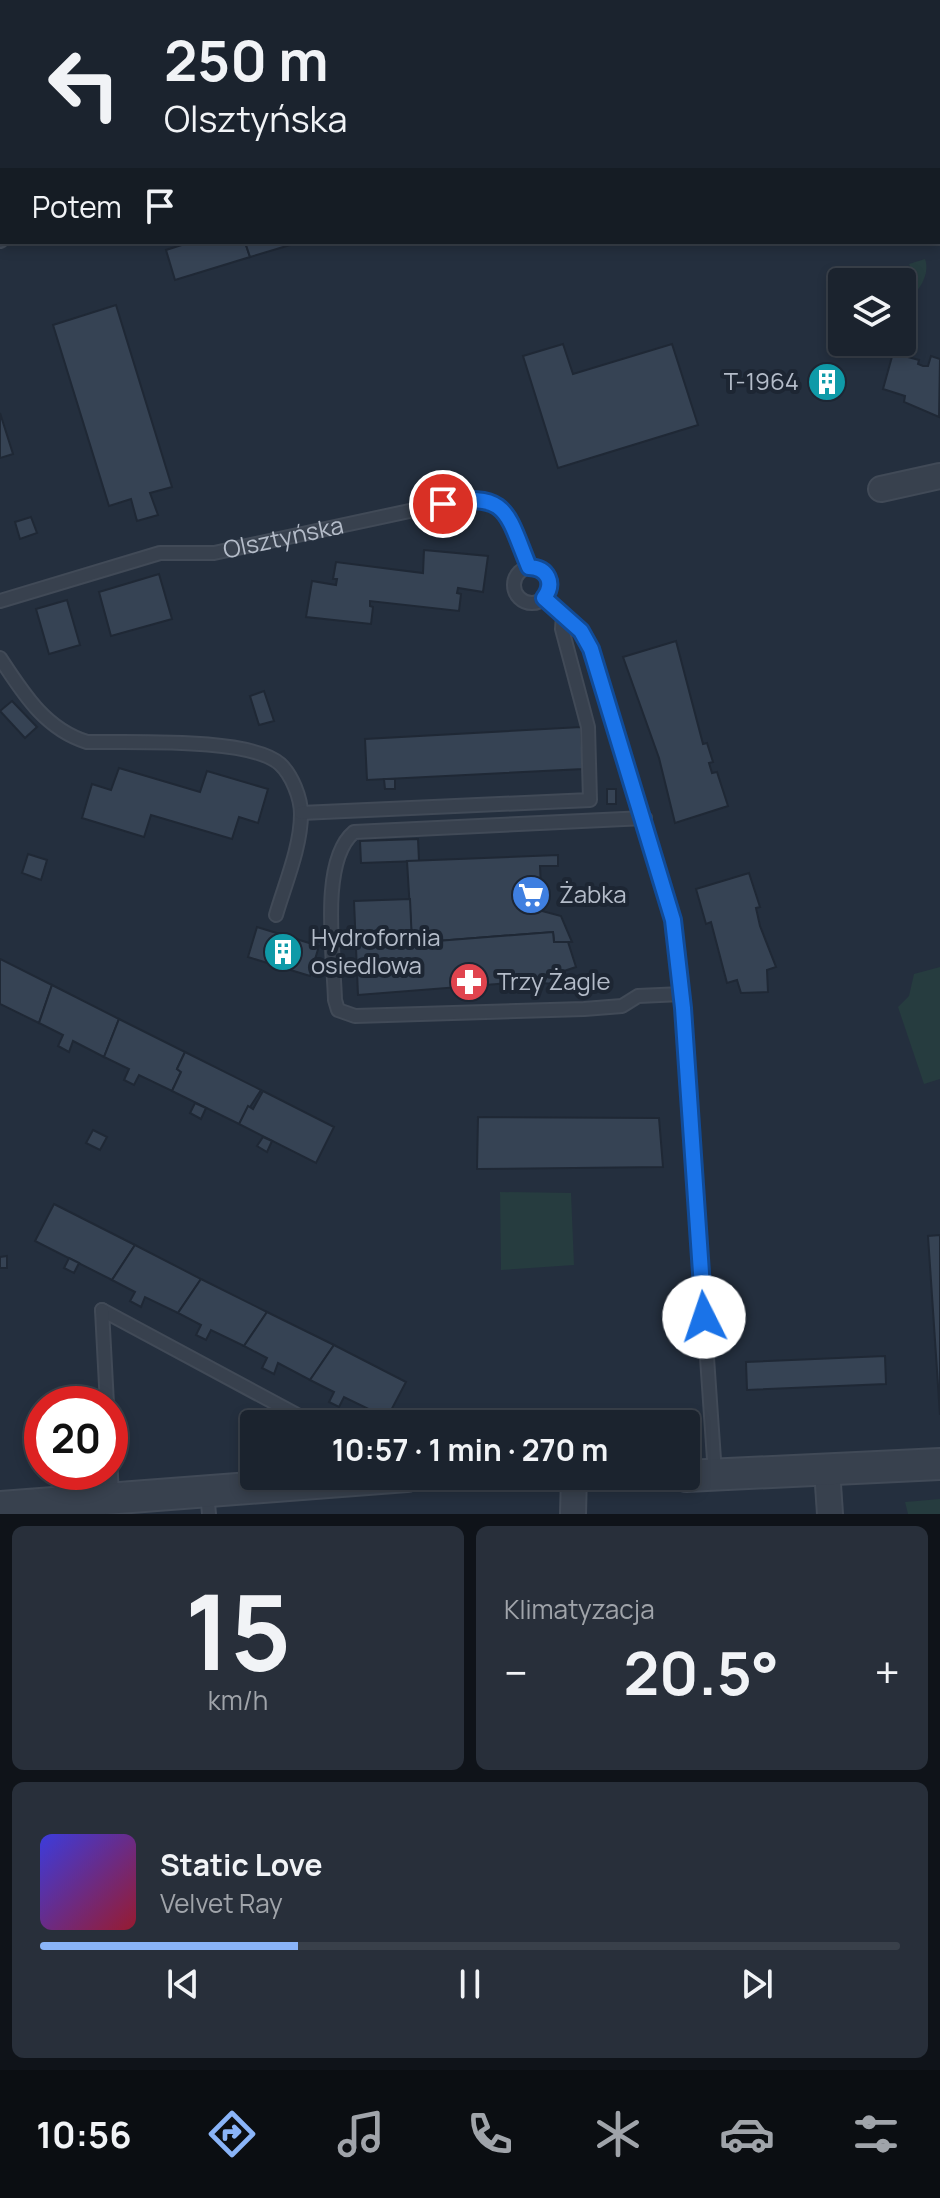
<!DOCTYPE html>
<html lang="pl">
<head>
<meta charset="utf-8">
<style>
	body { margin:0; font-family:Manrope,sans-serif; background:#282f3a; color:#f1f3f6; height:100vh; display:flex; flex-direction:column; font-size:30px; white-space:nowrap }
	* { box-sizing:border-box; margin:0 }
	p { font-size:26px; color:#a0a4aa }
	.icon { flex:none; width:44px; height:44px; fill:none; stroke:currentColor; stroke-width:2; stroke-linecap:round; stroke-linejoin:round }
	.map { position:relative; height:1514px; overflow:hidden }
	.details { display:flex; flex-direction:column; gap:12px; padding:12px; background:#0f1319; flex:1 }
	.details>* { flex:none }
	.banner { position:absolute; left:0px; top:0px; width:940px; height:244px; box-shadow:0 4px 12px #0003,0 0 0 2px #39404a; background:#1b232e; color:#f1f3f6; overflow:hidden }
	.controls { position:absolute; left:828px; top:268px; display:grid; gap:16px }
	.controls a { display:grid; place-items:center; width:88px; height:88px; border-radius:8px; background:#1b232e; box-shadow:0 4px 12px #0003,0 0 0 2px #39404a; font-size:40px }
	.speed { position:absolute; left:24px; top:1386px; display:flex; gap:16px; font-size:40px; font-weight:700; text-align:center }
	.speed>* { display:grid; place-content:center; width:104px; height:104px; border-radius:50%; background:#1b232e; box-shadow:0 4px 12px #0003,0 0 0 2px #39404a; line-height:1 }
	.speed .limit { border:12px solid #d22; background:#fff; color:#111 }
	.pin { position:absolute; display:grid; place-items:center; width:68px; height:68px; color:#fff; margin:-34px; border:4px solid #fff; border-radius:50%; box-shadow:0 2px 8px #0007 }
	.me { position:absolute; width:88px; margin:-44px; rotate:356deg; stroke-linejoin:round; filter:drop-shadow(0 0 6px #0008) }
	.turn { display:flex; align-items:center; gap:28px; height:168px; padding:0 32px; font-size:36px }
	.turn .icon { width:104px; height:104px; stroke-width:2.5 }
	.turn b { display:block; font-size:56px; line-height:68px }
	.then { display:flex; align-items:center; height:76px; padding:0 32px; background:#0003; gap:16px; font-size:30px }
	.big { font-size:60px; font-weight:700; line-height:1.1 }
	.details .card { flex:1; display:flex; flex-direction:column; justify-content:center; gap:12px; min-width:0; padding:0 28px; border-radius:12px; background:#282f3a }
	.details .dial { align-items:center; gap:0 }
	.dial b { font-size:104px; line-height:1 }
	.song { display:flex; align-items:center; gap:24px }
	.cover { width:96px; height:96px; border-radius:12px; background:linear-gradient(135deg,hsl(240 70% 55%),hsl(350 70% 35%)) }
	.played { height:8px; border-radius:4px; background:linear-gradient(90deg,#8ab4f8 30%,#39404a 30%) }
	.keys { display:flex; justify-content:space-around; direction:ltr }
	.heat { display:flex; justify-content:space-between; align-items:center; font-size:44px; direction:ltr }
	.details .tiles { flex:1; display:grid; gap:12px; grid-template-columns:1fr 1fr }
	.card:last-child { grid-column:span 2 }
	.trip { position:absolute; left:240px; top:1410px; width:460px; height:80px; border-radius:8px; background:#1b232e; box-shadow:0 4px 12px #0003,0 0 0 2px #39404a; font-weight:700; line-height:80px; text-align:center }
	.menu { display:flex; height:128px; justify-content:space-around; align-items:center; background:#0b0e12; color:#a0a4aa }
	.menu .icon { width:56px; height:56px }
	.menu .active { color:#8ab4f8 }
	.menu b { font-size:36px; color:#f1f3f6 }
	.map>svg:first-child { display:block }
</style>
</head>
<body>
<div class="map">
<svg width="940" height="1514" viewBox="0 0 940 1514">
	<rect width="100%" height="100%" fill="#242f3e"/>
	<g fill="#263c3f">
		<path d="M925,259C931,275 917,296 902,303V285L914,276L909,264Z"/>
		<path d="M940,967V1079L924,1084L898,1007L909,996L914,974Z"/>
		<path d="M500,1192L571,1193L574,1265L501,1270Z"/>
		<path d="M940,1499V1514H908L905,1502Z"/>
	</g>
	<g fill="#364354" stroke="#1f2835" stroke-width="2">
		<path d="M135,0H185V2H136Z"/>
		<path d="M274,0H310V2H269Z"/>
		<path d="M421,0H477L478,2H422Z"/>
		<path d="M477,0H542L541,2Z"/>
		<path d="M2,153V206L0,207V154Z"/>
		<path d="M191,242H245L250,257L175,280L166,250Z"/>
		<path d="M245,242H300L250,257Z"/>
		<path d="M116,305L172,487L150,493L158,515L137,521L131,499L109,506L53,325Z"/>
		<path d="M563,344L573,374L672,344L698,425L558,468L523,356Z"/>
		<path d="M893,353L919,360L918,364L923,366H928L931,356L940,359L939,417L904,402L905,396L883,389Z"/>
		<path d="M834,370L839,388L820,394L815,376Z"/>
		<path d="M0,413L13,454L0,458Z"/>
		<path d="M31,517L37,533L20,539L15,522Z"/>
		<path d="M424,550L488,556L483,592L458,588L457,593L461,594L459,611L370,601V606L373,607L371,624L306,617L312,581L336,585L337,579H333L336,562L423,573Z"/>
		<path d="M159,574L172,619L111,636L99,592Z"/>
		<path d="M67,600L80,645L49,654L36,609Z"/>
		<path d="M676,641L703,744L707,743L713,762L709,763L712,773L717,772L728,806L675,823L659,758L623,657Z"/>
		<path d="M264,691L274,721L259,725L250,696Z"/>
		<path d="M12,701L37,727L25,738L0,711Z"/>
		<path d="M581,727L583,769L367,780L365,739Z"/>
		<path d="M119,768L200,792L207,771L268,789L258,823L239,817L232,839L151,815L144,837L82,818L92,784L111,790Z"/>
		<path d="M384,779H395V789H385Z"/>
		<rect x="607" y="789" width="9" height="15"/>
		<path d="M418,839L419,861L361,863L360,841Z"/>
		<path d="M28,854L47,860L41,880L22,873Z"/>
		<path d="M558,855V866H540L542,911L561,916L572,942H554L553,932L412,943L407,861Z"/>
		<path d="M749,873L760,907L756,908L760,926L776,967L767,970L768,992L741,993L737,980L727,983L711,922L706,924L696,889Z"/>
		<path d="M410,899L412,943L553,932L554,942H568L576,967L555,974L556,984L524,982L358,995L354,901Z"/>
		<path d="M257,927L319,946L310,976L248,957Z"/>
		<path d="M0,959L52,985L39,1023L0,1004Z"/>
		<path d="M52,985L119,1019L104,1057L73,1041L69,1052L58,1046L63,1035L39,1023Z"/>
		<path d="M119,1019L185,1052L177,1069L181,1072L172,1091L139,1075L134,1085L124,1080L129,1069L104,1057Z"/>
		<path d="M185,1052L261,1090L239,1124L172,1091L181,1072L177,1069Z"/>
		<path d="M263,1091L334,1127L316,1163L239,1124L248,1106L253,1109Z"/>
		<path d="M195,1103L206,1108L201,1119L190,1113Z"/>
		<path d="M478,1117L659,1118L663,1167L477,1169Z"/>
		<path d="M93,1130L107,1137L100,1150L86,1143Z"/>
		<path d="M263,1137L272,1141L267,1152L257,1146Z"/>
		<path d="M54,1204L135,1245L112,1280L35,1241Z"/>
		<path d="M940,1235V1415L928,1236Z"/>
		<path d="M135,1245L201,1279L178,1313L145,1297L141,1307L130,1301L135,1292L112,1280Z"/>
		<path d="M7,1256V1268H0V1257Z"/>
		<path d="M69,1258L79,1263L74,1273L64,1268Z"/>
		<path d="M201,1279L267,1312L244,1346L211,1330L206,1340L196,1335L201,1325L178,1313Z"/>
		<path d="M267,1312L334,1345L310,1380L278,1363L274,1374L262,1368L267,1358L244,1346Z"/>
		<path d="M334,1345L406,1382L387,1418L344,1397L339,1407L329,1402L334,1392L310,1380Z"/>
		<path d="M885,1356L886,1384L747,1390L746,1362Z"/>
	</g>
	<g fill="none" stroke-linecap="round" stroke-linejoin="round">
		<g stroke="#414a57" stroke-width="16">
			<g id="service">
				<path d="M0,241L2,240"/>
				<circle cx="532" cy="585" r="18"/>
				<path d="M544,598L581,631L591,649L673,920L683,1008L715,1474"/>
				<path id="s1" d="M0,601L160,553H214L470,498C514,500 515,532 529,567"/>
				<path d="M0,658C23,693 45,729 87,742C129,743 250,737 280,764C292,775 301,798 301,814C301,847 285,884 276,915"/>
				<path d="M301,813L590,800L588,727L562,629L563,615"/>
				<path d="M645,818L354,832C319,861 334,957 335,1000L338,1010L355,1016L584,1009L622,1006L638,996L682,994"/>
				<path d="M102,1310L314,1424"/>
				<path d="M102,1310L107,1404"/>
				<path d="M110,1456L112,1496"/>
				<path d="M207,1493L209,1514"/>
			</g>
		</g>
		<g stroke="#414a57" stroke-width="28">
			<g id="minor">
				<path d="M813,0V2"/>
				<path d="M938,25H940"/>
				<path d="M881,489L940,476"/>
				<path d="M827,1470L830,1514"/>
				<path d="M573,1514L574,1476"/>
			</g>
		</g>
		<g stroke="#414a57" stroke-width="34">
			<g id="tertiary">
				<path d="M686,1476L940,1464"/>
				<path d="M0,1507L407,1476"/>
			</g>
		</g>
		<use href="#service" stroke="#38414e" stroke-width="12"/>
		<use href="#minor" stroke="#38414e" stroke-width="24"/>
		<use href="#tertiary" stroke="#38414e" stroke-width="30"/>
	</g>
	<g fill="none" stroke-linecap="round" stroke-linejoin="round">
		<g stroke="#114b97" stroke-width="20">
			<path id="route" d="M443,504C508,490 507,514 529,567C548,568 555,583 544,598L581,631L591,649L673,920L683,1008L704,1317"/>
		</g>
		<use href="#route" stroke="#1a73e8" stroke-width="14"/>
	</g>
	<defs>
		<g id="building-disc" transform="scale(2)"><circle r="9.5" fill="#0f9aa8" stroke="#1d2633"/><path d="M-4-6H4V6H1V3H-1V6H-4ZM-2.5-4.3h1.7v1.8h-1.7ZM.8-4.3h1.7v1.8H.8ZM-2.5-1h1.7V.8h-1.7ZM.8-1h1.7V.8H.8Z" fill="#fff"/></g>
		<g id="supermarket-disc" transform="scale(2)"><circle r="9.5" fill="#3f7fe0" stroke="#1d2633"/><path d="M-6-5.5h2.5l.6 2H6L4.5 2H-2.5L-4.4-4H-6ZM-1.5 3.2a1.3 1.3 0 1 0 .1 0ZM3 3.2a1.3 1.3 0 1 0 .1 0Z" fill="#fff"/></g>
		<g id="pharmacy-disc" transform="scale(2)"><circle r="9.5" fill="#e0444e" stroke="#1d2633"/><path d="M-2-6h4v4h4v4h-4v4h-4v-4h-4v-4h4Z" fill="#fff"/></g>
	</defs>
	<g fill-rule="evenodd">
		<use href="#building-disc" x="827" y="382"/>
		<use href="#supermarket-disc" x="531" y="895"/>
		<use href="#building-disc" x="283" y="952"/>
		<use href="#pharmacy-disc" x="469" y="982"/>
	</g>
	<g text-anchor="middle" stroke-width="8" stroke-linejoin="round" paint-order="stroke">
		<g font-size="24" fill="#b4bcc9" stroke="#1d2633" text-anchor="start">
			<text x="799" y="390" text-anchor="end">T-1964</text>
			<text x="559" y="903">Żabka</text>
			<text x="311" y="946">Hydrofornia<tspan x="311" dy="28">osiedlowa</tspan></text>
			<text x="497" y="990">Trzy Żagle</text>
		</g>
		<g font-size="24" fill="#b4bcc9" stroke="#1d2633">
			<text dy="8" stroke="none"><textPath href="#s1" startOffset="292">Olsztyńska</textPath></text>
		</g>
	</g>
</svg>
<div class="controls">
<a><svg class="icon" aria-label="layers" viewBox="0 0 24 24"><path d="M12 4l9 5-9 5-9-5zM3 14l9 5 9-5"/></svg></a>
</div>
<div class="speed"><div class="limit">20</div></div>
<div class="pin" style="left:443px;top:504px;background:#d93025"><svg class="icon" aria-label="arrive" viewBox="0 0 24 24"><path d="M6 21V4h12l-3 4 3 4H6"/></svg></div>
<svg class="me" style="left:704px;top:1317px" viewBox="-20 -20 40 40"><circle r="19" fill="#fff"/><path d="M0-13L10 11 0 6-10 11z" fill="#1a73e8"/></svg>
<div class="trip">10:57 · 1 min · 270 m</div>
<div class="banner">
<div class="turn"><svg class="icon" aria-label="left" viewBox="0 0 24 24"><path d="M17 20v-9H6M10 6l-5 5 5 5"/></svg><div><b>250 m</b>Olsztyńska</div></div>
<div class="then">Potem<svg class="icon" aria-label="arrive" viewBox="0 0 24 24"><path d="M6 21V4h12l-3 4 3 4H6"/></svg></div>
</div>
</div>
<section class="details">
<div class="tiles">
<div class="card dial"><b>15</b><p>km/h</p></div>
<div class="card"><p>Klimatyzacja</p>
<div class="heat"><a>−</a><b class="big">20.5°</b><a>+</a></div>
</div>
<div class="card">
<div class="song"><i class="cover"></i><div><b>Static Love</b><p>Velvet Ray</p></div></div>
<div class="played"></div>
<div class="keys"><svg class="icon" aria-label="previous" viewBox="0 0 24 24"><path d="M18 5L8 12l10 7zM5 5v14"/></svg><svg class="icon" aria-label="pause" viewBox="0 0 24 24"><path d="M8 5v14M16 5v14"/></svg><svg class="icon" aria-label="next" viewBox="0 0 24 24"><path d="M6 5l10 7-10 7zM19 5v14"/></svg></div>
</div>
</div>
</section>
<nav class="menu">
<b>10:56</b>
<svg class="icon active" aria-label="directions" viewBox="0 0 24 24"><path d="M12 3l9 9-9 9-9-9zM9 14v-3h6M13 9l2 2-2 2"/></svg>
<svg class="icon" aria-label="music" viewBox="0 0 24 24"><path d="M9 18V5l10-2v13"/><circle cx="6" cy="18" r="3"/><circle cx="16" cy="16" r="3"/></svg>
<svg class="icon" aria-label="phone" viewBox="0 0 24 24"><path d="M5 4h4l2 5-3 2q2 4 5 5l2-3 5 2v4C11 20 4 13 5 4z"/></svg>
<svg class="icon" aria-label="climate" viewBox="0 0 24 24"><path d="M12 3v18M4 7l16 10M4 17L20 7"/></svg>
<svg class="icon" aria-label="car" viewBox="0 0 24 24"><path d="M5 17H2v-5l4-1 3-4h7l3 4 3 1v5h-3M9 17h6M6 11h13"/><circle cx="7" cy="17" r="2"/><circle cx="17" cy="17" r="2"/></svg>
<svg class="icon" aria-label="filters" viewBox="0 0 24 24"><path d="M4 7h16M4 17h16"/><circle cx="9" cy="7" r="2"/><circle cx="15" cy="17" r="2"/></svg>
</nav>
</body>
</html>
